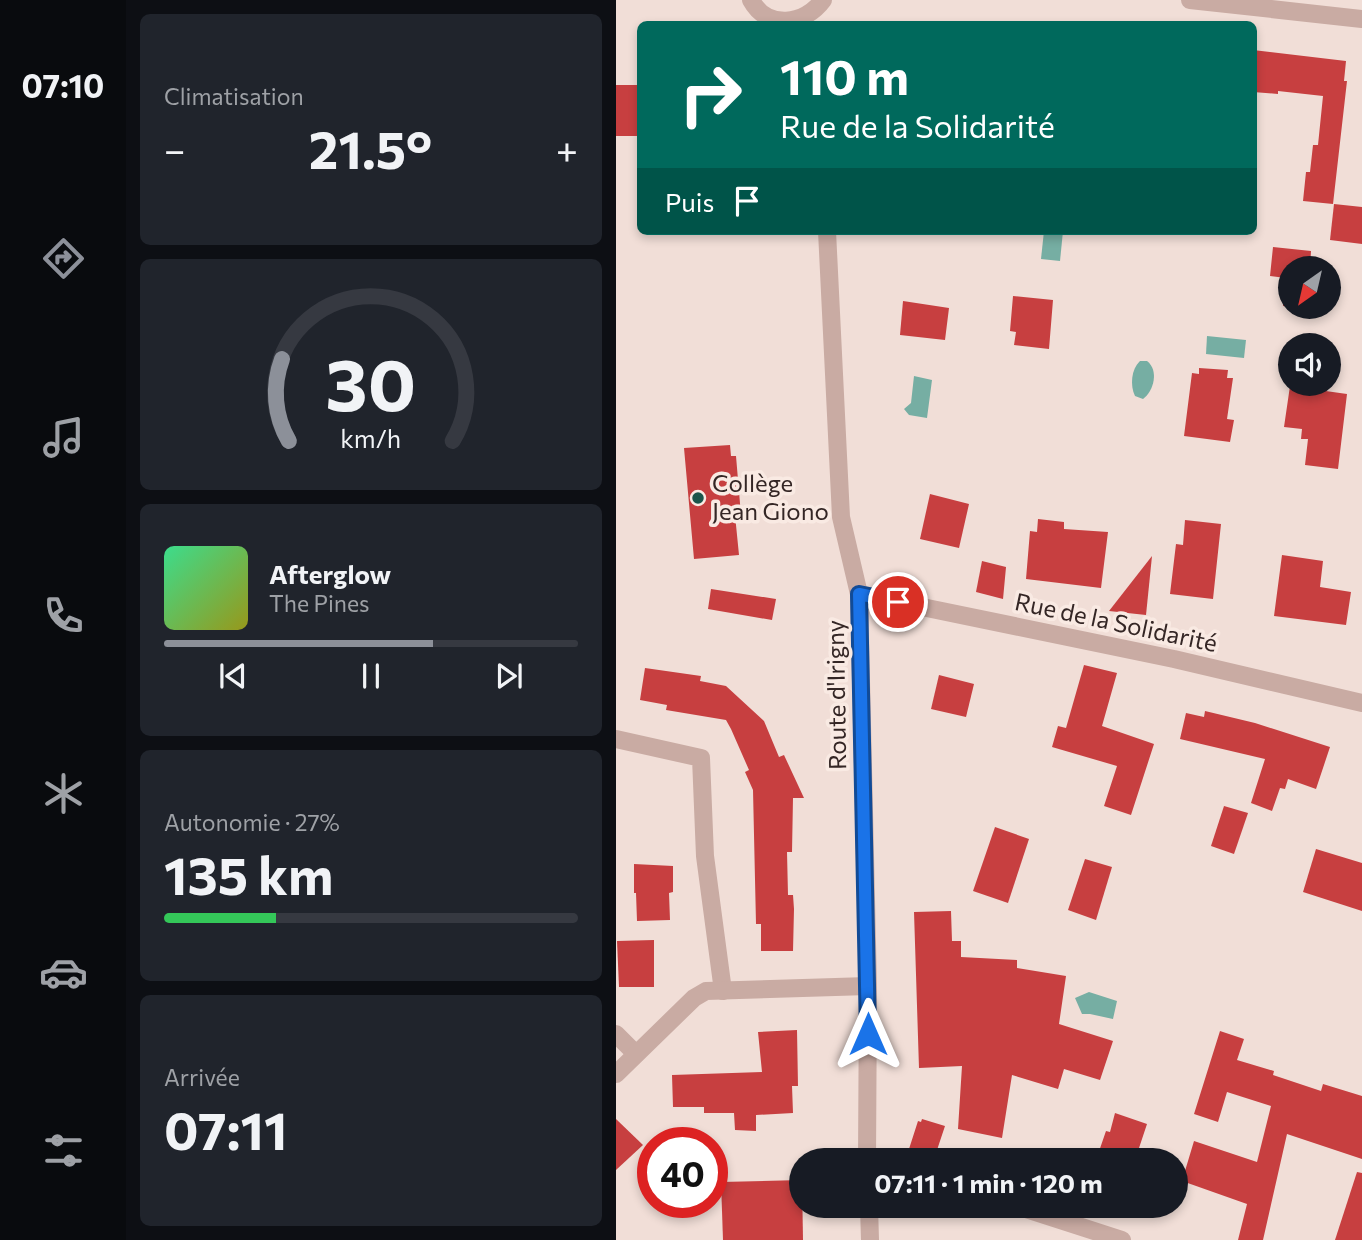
<!DOCTYPE html>
<html lang="fr">
<head>
<meta charset="utf-8">
<style>
	body { margin:0; font-family:Commissioner,sans-serif; background:#20242c; color:#f1f3f6; height:100vh; display:flex; flex-direction:column; font-size:26px; white-space:nowrap }
	* { box-sizing:border-box; margin:0 }
	p { font-size:23px; color:#9ea1a6 }
	.icon { flex:none; width:38px; height:38px; fill:none; stroke:currentColor; stroke-width:2; stroke-linecap:round; stroke-linejoin:round }
	.map { position:relative; flex:1; overflow:hidden }
	.drawer { display:flex; flex-direction:column; gap:14px; padding:14px; background:#0d0f14; width:490px }
	.drawer>* { flex:none }
	.hud { position:absolute; left:21px; top:21px; width:620px; height:214px; border-radius:10px; box-shadow:0 4px 10px #0003; background:#00695c; color:#fff; overflow:hidden }
	.needle { width:46px; rotate:214deg }
	.fabs { position:absolute; left:662px; top:256px; display:grid; gap:14px }
	.fabs a { display:grid; place-items:center; width:63px; height:63px; border-radius:50%; background:#171b24; box-shadow:0 4px 10px #0003; font-size:35px }
	.speed { position:absolute; left:21px; top:1127px; display:flex; gap:14px; font-size:35px; font-weight:700; text-align:center }
	.speed>* { display:grid; place-content:center; width:91px; height:91px; border-radius:50%; background:#171b24; box-shadow:0 4px 10px #0003; line-height:1 }
	.speed .limit { border:10px solid #d22; background:#fff; color:#111 }
	.pin { position:absolute; display:grid; place-items:center; width:60px; height:60px; color:#fff; margin:-30px; border:4px solid #fff; border-radius:50%; box-shadow:0 2px 7px #0007 }
	.me { position:absolute; width:77px; margin:-38px; rotate:0deg; stroke-linejoin:round; filter:drop-shadow(0 0 5px #0008) }
	.turn { display:flex; align-items:center; gap:24px; height:147px; padding:0 28px; font-size:32px }
	.turn .icon { width:91px; height:91px; stroke-width:2.5 }
	.turn b { display:block; font-size:49px; line-height:60px }
	.then { display:flex; align-items:center; height:66px; padding:0 28px; background:#0003; gap:14px; font-size:26px }
	.big { font-size:52px; font-weight:700; line-height:1.1 }
	.drawer .card { flex:1; display:flex; flex-direction:column; justify-content:center; gap:10px; min-width:0; padding:0 24px; border-radius:10px; background:#20242c }
	.drawer .dial { align-items:center; gap:0 }
	.dial svg { height:182px; overflow:visible; fill:none; stroke:#363941; stroke-width:7; stroke-linecap:round; text-anchor:middle }
	.dial text { fill:#f1f3f6; stroke:none }
	.song { display:flex; align-items:center; gap:21px }
	.cover { width:84px; height:84px; border-radius:10px; background:linear-gradient(135deg,hsl(150 70% 55%),hsl(60 70% 35%)) }
	.played { height:7px; border-radius:4px; background:linear-gradient(90deg,#8c9099 65%,#363941 65%) }
	.keys { display:flex; justify-content:space-around; direction:ltr }
	.heat { display:flex; justify-content:space-between; align-items:center; font-size:38px; direction:ltr }
	.charge { height:10px; border-radius:5px; background:linear-gradient(90deg,#34c759 27%,#363941 0) }
	.trip { position:absolute; left:173px; top:1148px; width:399px; height:70px; border-radius:35px; background:#171b24; box-shadow:0 4px 10px #0003; font-weight:700; line-height:70px; text-align:center }
	main { display:flex; flex:1; min-height:0 }
	.tabs { display:flex; flex-direction:column; width:126px; justify-content:space-around; align-items:center; background:#090b0e; color:#9ea1a6 }
	.tabs .icon { width:49px; height:49px }
	.tabs .on { color:#8c9099 }
	.tabs b { font-size:32px; color:#f1f3f6 }
	.map>svg:first-child { display:block }
</style>
</head>
<body>
<main>
<nav class="tabs">
<b>07:10</b>
<svg class="icon on" aria-label="directions" viewBox="0 0 24 24"><path d="M12 3l9 9-9 9-9-9zM9 14v-3h6M13 9l2 2-2 2"/></svg>
<svg class="icon" aria-label="music" viewBox="0 0 24 24"><path d="M9 18V5l10-2v13"/><circle cx="6" cy="18" r="3"/><circle cx="16" cy="16" r="3"/></svg>
<svg class="icon" aria-label="phone" viewBox="0 0 24 24"><path d="M5 4h4l2 5-3 2q2 4 5 5l2-3 5 2v4C11 20 4 13 5 4z"/></svg>
<svg class="icon" aria-label="climate" viewBox="0 0 24 24"><path d="M12 3v18M4 7l16 10M4 17L20 7"/></svg>
<svg class="icon" aria-label="car" viewBox="0 0 24 24"><path d="M5 17H2v-5l4-1 3-4h7l3 4 3 1v5h-3M9 17h6M6 11h13"/><circle cx="7" cy="17" r="2"/><circle cx="17" cy="17" r="2"/></svg>
<svg class="icon" aria-label="filters" viewBox="0 0 24 24"><path d="M4 7h16M4 17h16"/><circle cx="9" cy="7" r="2"/><circle cx="15" cy="17" r="2"/></svg>
</nav>
<section class="drawer">
<div class="card"><p>Climatisation</p>
<div class="heat"><a>−</a><b class="big">21.5°</b><a>+</a></div>
</div>
<div class="card dial"><svg viewBox="0 0 100 80">
<path d="M14 69A42 42 0 1 1 86 69"/>
<path d="M14 69A42 42 0 0 1 11 33" stroke="#8c9099"/>
<text x="50" y="56" font-size="32" font-weight="700">30</text>
<text x="50" y="72" font-size="11">km/h</text>
</svg></div>
<div class="card">
<div class="song"><i class="cover"></i><div><b>Afterglow</b><p>The Pines</p></div></div>
<div class="played"></div>
<div class="keys"><svg class="icon" aria-label="previous" viewBox="0 0 24 24"><path d="M18 5L8 12l10 7zM5 5v14"/></svg><svg class="icon" aria-label="pause" viewBox="0 0 24 24"><path d="M8 5v14M16 5v14"/></svg><svg class="icon" aria-label="next" viewBox="0 0 24 24"><path d="M6 5l10 7-10 7zM19 5v14"/></svg></div>
</div>
<div class="card"><p>Autonomie · 27%</p><b class="big">135 km</b><div class="charge"></div></div>
<div class="card"><p>Arrivée</p><b class="big">07:11</b></div>
</section>
<div class="map">
<svg width="746" height="1240" viewBox="0 0 746 1240">
	<rect width="100%" height="100%" fill="#f1ded7"/>
	<g fill="#76aea3">
		<path d="M428,231H447L444,261L425,259Z"/>
		<path d="M591,336L630,340L628,358L590,354Z"/>
		<path d="M524,361H531C543,370 538,391 527,399L519,396C514,386 515,369 524,361Z"/>
		<path d="M298,376L316,380L311,418L293,415L288,409L295,403Z"/>
		<path d="M473,992L501,1001L497,1019L474,1014H466L459,998Z"/>
	</g>
	<g fill="#c73f40">
		<path d="M637,50L730,61L728,81H731L717,204L687,201L690,172H694L697,145H702L707,96L662,91V94L637,92Z"/>
		<rect x="0" y="85" width="24" height="51"/>
		<path d="M718,204L746,207V244L714,240Z"/>
		<path d="M657,247L695,251L694,268H674V306L689,308L667,306L670,278L654,276Z"/>
		<path d="M397,296L437,300L433,349L398,345L400,332L394,331Z"/>
		<path d="M287,301L333,308L329,340L284,335Z"/>
		<path d="M583,368L612,370L611,378H617L611,419L618,420L614,442L568,436L576,373L583,374Z"/>
		<path d="M674,386L731,394L722,469L689,465L692,439H685L686,429L668,427Z"/>
		<path d="M114,445L115,456H120L125,515H119L123,555L78,559L68,448Z"/>
		<path d="M314,494L353,504L343,548L304,539Z"/>
		<path d="M422,519L448,522V529L492,532L485,588L410,579L414,531L421,532Z"/>
		<path d="M569,520L605,524L597,599L554,594L560,544L567,545Z"/>
		<path d="M666,555L707,561L704,587L735,592L730,625L658,616Z"/>
		<path d="M536,556L530,615L493,611Z"/>
		<path d="M366,561L390,567L387,599L360,592Z"/>
		<path d="M95,589L160,599L156,620L92,609Z"/>
		<path d="M468,665L501,673L486,726L538,744L515,815L488,806L501,766L436,747L442,726L450,728Z"/>
		<path d="M29,668L85,676L84,681L110,686L148,721L163,757L168,755L188,798H177L176,852H171L172,895H177L178,909L177,951H145V924H140L137,790L129,772L133,770L115,729L110,720L50,710L51,705L24,700Z"/>
		<path d="M323,675L358,684L350,717L315,709Z"/>
		<path d="M589,711L639,723L714,747L700,789L672,779L669,789L664,788L656,811L635,803L649,759L564,739L570,713L588,717Z"/>
		<path d="M608,806L632,813L618,854L595,846Z"/>
		<path d="M379,827L413,839L392,903L357,891Z"/>
		<path d="M700,849L746,863V911L687,892Z"/>
		<path d="M469,859L496,867L480,920L452,910Z"/>
		<path d="M18,864L57,866V892L53,893L54,920L21,921L20,893H18Z"/>
		<path d="M335,911L336,941H345V957L401,960V968L450,976L443,1024L497,1041L484,1080L448,1069L442,1089L396,1075L386,1138L342,1129L346,1066L303,1068L298,912Z"/>
		<path d="M38,940V987H3L1,941Z"/>
		<path d="M181,1030L182,1086H176L177,1113L140,1115V1131L119,1130L118,1113H88V1107H57L56,1075L146,1072L142,1032Z"/>
		<path d="M604,1031L628,1039L621,1060L658,1071L657,1075L705,1091L707,1084L746,1096V1159L671,1134L647,1240H622L631,1204L566,1181L578,1141L641,1162L655,1106L611,1092L602,1122L578,1114Z"/>
		<path d="M499,1113L531,1124L519,1160H480L490,1131L494,1132Z"/>
		<path d="M0,1119L27,1145L0,1170Z"/>
		<path d="M306,1119L329,1126L320,1153L316,1151L315,1156L293,1149L302,1121L305,1122Z"/>
		<path d="M741,1172L746,1173V1240H719Z"/>
		<path d="M186,1180L187,1240H107L105,1182Z"/>
	</g>
	<g fill="none" stroke-linecap="round" stroke-linejoin="round">
		<g stroke="#c9aba3" stroke-width="18">
			<path d="M574,0L746,19"/>
			<path d="M243,594L558,659L746,703"/>
			<path d="M0,739L85,758L89,856L107,991"/>
			<path d="M0,1034L20,1054"/>
			<path d="M0,1074L78,998L90,991L252,986"/>
			<path d="M401,1206L506,1240"/>
		</g>
		<g stroke="#c9aba3" stroke-width="18">
			<path d="M135,0C151,30 189,25 207,0"/>
			<path d="M211,231L225,517L243,594L252,986L251,1160"/>
			<path d="M253,1206L254,1240"/>
		</g>
	</g>
	<g fill="none" stroke-linecap="round" stroke-linejoin="round">
		<g stroke="#114b97" stroke-width="18">
			<path id="route" d="M252,1034L243,594L282,602"/>
		</g>
		<use href="#route" stroke="#1a73e8" stroke-width="12"/>
	</g>
	<circle fill="#1b554b" stroke="#f9eae3" stroke-width="2.5" cx="82" cy="498" r="7"/>
	<g text-anchor="middle" stroke-width="7" stroke-linejoin="round" paint-order="stroke">
		<g font-size="24" fill="#342625" stroke="#f9eae3" text-anchor="start">
			<text x="96" y="492">Collège<tspan x="96" dy="28">Jean Giono</tspan></text>
		</g>
		<g font-size="24" fill="#342625" stroke="#f9eae3">
			<text transform="translate(500 623) rotate(12)" y="8">Rue de la Solidarité</text>
			<text transform="translate(221 695) rotate(-91)" y="8">Route d'Irigny</text>
		</g>
	</g>
</svg>
<div class="fabs">
<a><svg class="needle" viewBox="-14 -14 28 28"><path d="M0-13l5 13h-10z" fill="#e53935"/><path d="M0 13l5-13h-10z" fill="#9ea1a6"/></svg></a>
<a><svg class="icon" aria-label="sound" viewBox="0 0 24 24"><path d="M4 9h4l5-4v14l-5-4H4zM17 9q2 3 0 6"/></svg></a>
</div>
<div class="speed"><div class="limit">40</div></div>
<div class="pin" style="left:282px;top:602px;background:#d93025"><svg class="icon" aria-label="arrive" viewBox="0 0 24 24"><path d="M6 21V4h12l-3 4 3 4H6"/></svg></div>
<svg class="me" style="left:252px;top:1034px" viewBox="-20 -20 40 40"><path d="M0-17L14 15 0 8-14 15z" fill="#1a73e8" stroke="#fff" stroke-width="4"/></svg>
<div class="trip">07:11 · 1 min · 120 m</div>
<div class="hud">
<div class="turn"><svg class="icon" aria-label="right" viewBox="0 0 24 24"><path d="M7 20v-9h11M14 6l5 5-5 5"/></svg><div><b>110 m</b>Rue de la Solidarité</div></div>
<div class="then">Puis<svg class="icon" aria-label="arrive" viewBox="0 0 24 24"><path d="M6 21V4h12l-3 4 3 4H6"/></svg></div>
</div>
</div>
</main>
</body>
</html>
